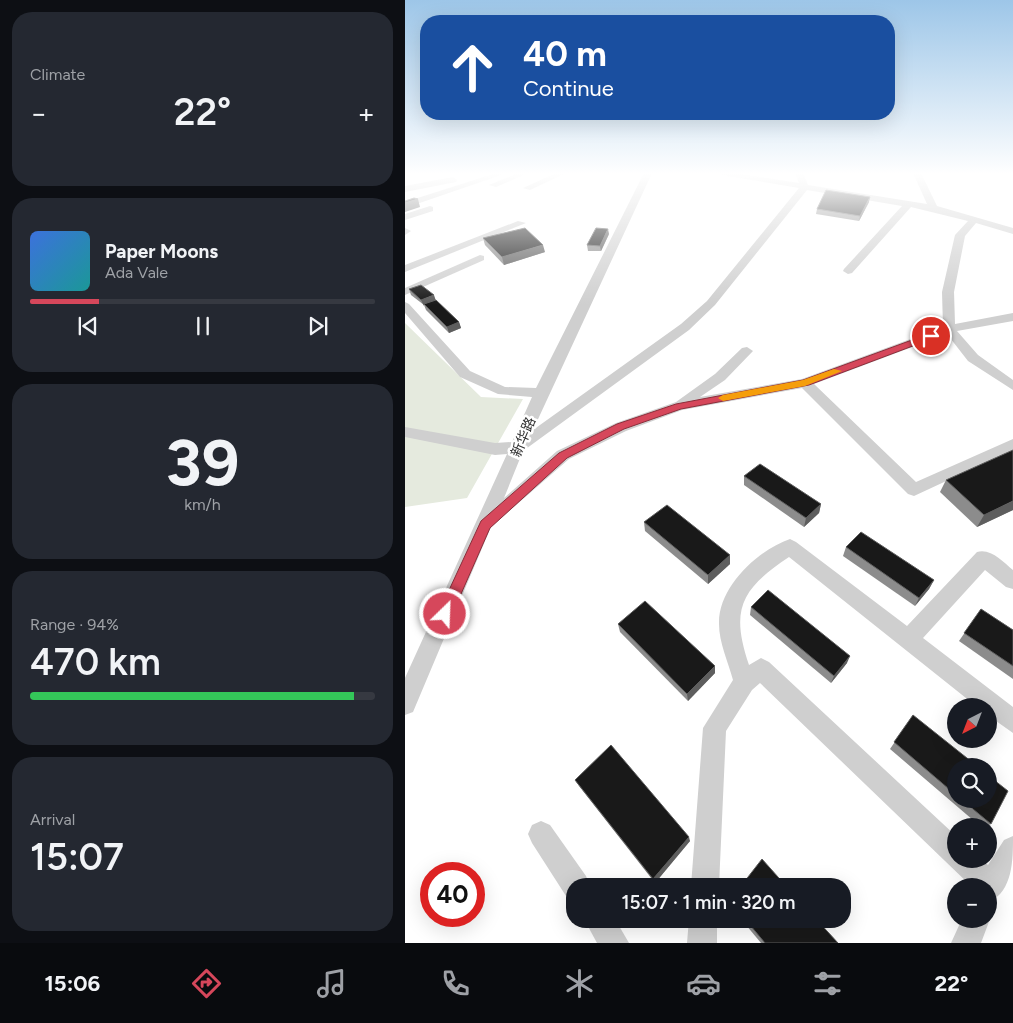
<!DOCTYPE html>
<html lang="en">
<head>
<meta charset="utf-8">
<style>
	body { margin:0; font-family:Figtree,"Noto Sans SC",sans-serif; background:#242831; color:#f1f3f6; height:100vh; display:flex; flex-direction:column; font-size:19px; white-space:nowrap }
	* { box-sizing:border-box; margin:0 }
	p { font-size:16px; color:#9ea1a6 }
	.icon { flex:none; width:28px; height:28px; fill:none; stroke:currentColor; stroke-width:2; stroke-linecap:round; stroke-linejoin:round }
	.map { position:relative; flex:1; overflow:hidden }
	.details { display:flex; flex-direction:column; gap:12px; padding:12px; background:#0d0f14; width:405px }
	.details>* { flex:none }
	.banner { position:absolute; left:15px; top:15px; width:475px; height:105px; border-radius:20px; box-shadow:0 5px 20px #0002; background:#1a4fa0; color:#fff; overflow:hidden }
	.needle { width:32px; rotate:222deg }
	.buttons { position:absolute; left:542px; top:698px; display:grid; gap:10px }
	.buttons a { display:grid; place-items:center; width:50px; height:50px; border-radius:50%; background:#171b24; box-shadow:0 5px 20px #0002; font-size:25px }
	.speed { position:absolute; left:15px; top:862px; display:flex; gap:10px; font-size:25px; font-weight:700; text-align:center }
	.speed>* { display:grid; place-content:center; width:65px; height:65px; border-radius:50%; background:#171b24; box-shadow:0 5px 20px #0002; line-height:1 }
	.speed .limit { border:8px solid #d22; background:#fff; color:#111 }
	.pin { position:absolute; display:grid; place-items:center; width:42px; height:42px; color:#fff; margin:-21px; border:2px solid #fff; border-radius:50%; box-shadow:0 1px 5px #0007 }
	.me { position:absolute; width:55px; margin:-28px; rotate:24deg; stroke-linejoin:round; filter:drop-shadow(0 0 4px #0008) }
	.turn { display:flex; align-items:center; gap:18px; height:105px; padding:0 20px; font-size:22px }
	.turn .icon { width:65px; height:65px; stroke-width:2.5 }
	.turn b { display:block; font-size:35px; line-height:42px }
	.big { font-size:38px; font-weight:600; line-height:1.1 }
	.details .card { flex:1; display:flex; flex-direction:column; justify-content:center; gap:8px; min-width:0; padding:0 18px; border-radius:20px; background:#242831 }
	.details .dial { align-items:center; gap:0 }
	.dial b { font-size:65px; line-height:1 }
	.song { display:flex; align-items:center; gap:15px }
	.cover { width:60px; height:60px; border-radius:8px; background:linear-gradient(135deg,hsl(220 70% 55%),hsl(180 70% 35%)) }
	.played { height:5px; border-radius:2px; background:linear-gradient(90deg,#d6475b 20%,#363941 20%) }
	.keys { display:flex; justify-content:space-around; direction:ltr }
	.heat { display:flex; justify-content:space-between; align-items:center; font-size:28px; direction:ltr }
	.charge { height:8px; border-radius:4px; background:linear-gradient(90deg,#34c759 94%,#363941 0) }
	.trip { position:absolute; left:161px; top:878px; width:285px; height:50px; border-radius:20px; background:#171b24; box-shadow:0 5px 20px #0002; font-weight:600; line-height:50px; text-align:center }
	.tab-bar { display:flex; height:80px; justify-content:space-around; align-items:center; background:#090b0e; color:#9ea1a6 }
	.tab-bar .icon { width:35px; height:35px }
	.tab-bar .selected { color:#d6475b }
	.tab-bar b { font-size:22px; color:#f1f3f6 }
	main { display:flex; flex:1; min-height:0 }
	.map>svg:first-child { display:block }
</style>
</head>
<body>
<main>
<section class="details">
<div class="card"><p>Climate</p>
<div class="heat"><a>−</a><b class="big">22°</b><a>+</a></div>
</div>
<div class="card">
<div class="song"><i class="cover"></i><div><b>Paper Moons</b><p>Ada Vale</p></div></div>
<div class="played"></div>
<div class="keys"><svg class="icon" aria-label="previous" viewBox="0 0 24 24"><path d="M18 5L8 12l10 7zM5 5v14"/></svg><svg class="icon" aria-label="pause" viewBox="0 0 24 24"><path d="M8 5v14M16 5v14"/></svg><svg class="icon" aria-label="next" viewBox="0 0 24 24"><path d="M6 5l10 7-10 7zM19 5v14"/></svg></div>
</div>
<div class="card dial"><b>39</b><p>km/h</p></div>
<div class="card"><p>Range · 94%</p><b class="big">470 km</b><div class="charge"></div></div>
<div class="card"><p>Arrival</p><b class="big">15:07</b></div>
</section>
<div class="map">
<svg width="608" height="943" viewBox="0 0 608 943">
	<rect width="100%" height="100%" fill="#fff"/>
	<path fill="#e5eade" d="M0,323L76,397L118,399L62,498L0,507Z"/>
	<g fill="none" stroke-linecap="round" stroke-linejoin="round">
		<g fill="#cfcfcf" fill-rule="evenodd">
			<path d="M91,173H102L0,208V202Z"/>
			<path d="M113,173H123L91,187L84,185Z"/>
			<path d="M151,173H161L125,190L118,188Z"/>
			<path d="M239,173H247L128,430L276,324L302,301L394,188L317,175L313,173H329L394,183L390,173H398L403,185L522,204L508,173H516L532,206L608,228V234L571,223L560,236L549,292L550,324L608,313V321L552,331L573,355L608,380V390L563,361L542,334L409,384L511,482L608,439V450L509,496L503,494L397,388L277,410L221,431L164,459L86,527L8,712L0,715V678L102,454L90,455L0,437V427L90,443L107,442L127,397L93,394L55,377L0,313V302L4,304L65,371L100,387L131,388ZM402,190L497,206L439,269L438,271L443,274L447,273L506,207L563,221L550,235L537,292L538,327L397,379L295,397L320,380L348,351L342,347L337,348L310,374L271,402L211,423L152,451L99,498L118,451L284,330L310,305Z"/>
			<path d="M48,177L52,180L51,182L0,192V186Z"/>
			<path d="M25,206L28,207V211L0,220V214Z"/>
			<path d="M113,221L121,223L0,272V265Z"/>
			<path d="M0,228L6,231L0,235Z"/>
			<path d="M75,255L79,256V260L0,295V288Z"/>
			<path d="M385,539L391,542L502,626L572,552C586,548 598,562 608,570V589L601,587L580,570L518,638L608,707V733L584,716V706H571L384,557C336,589 325,609 344,665L356,658L364,662L551,836V859H576L583,865L599,840L608,836C608,860 608,891 584,902V886H566L355,683L347,690L321,731L314,886H286L298,728L328,680C323,661 314,643 314,624C313,587 353,550 385,539Z"/>
			<path d="M136,821L145,825L181,876L185,886H170V899L161,896L127,843L123,834L127,825Z"/>
			<path d="M584,916L585,919L576,943H546L557,919H584Z"/>
			<path d="M179,919H210L224,943H192Z"/>
			<path d="M284,919H312V943H282Z"/>
		</g>
	</g>
	<g fill="#8c8c8c">
		<path d="M464,202L454,221L411,214L412,209Z"/>
		<path d="M204,234L196,251H183L182,245Z"/>
		<path d="M78,238L140,252L99,265L80,245Z"/>
		<path d="M4,289L31,300L54,322L56,328L44,333L21,310L19,305L6,295Z"/>
		<path d="M339,476L416,504L414,513L399,527L339,485Z"/>
		<path d="M541,480L608,510L572,527L535,492Z"/>
		<path d="M239,522L325,555V564L303,584L240,531Z"/>
		<path d="M441,547L529,580L524,589L510,606L438,556Z"/>
		<path d="M346,607L442,663L426,683L345,615Z"/>
		<path d="M576,609L608,630V679L554,641Z"/>
		<path d="M213,624L310,666V673L283,701L215,632Z"/>
		<path d="M508,715L551,766V799H584L586,824L582,826H575L485,749Z"/>
		<path d="M170,780L285,841L250,883L174,786Z"/>
		<path d="M336,919H411L433,943H356Z"/>
	</g>
	<g fill="#5e5e5e">
		<path d="M465,197L464,202L454,221L455,216Z"/>
		<path d="M13,199L15,207L0,212V203Z"/>
		<path d="M203,229L204,234L196,251L195,246Z"/>
		<path d="M138,245L140,252L99,265L97,257Z"/>
		<path d="M29,295L31,301L19,304V306L16,300Z"/>
		<path d="M54,322L56,328L44,333L42,327Z"/>
		<path d="M608,501V510L572,527L579,515Z"/>
		<path d="M416,504L414,513L399,527L401,518Z"/>
		<path d="M325,555V564L303,584V575Z"/>
		<path d="M529,580L524,589L510,606L514,598Z"/>
		<path d="M445,656L442,663L426,683L429,676Z"/>
		<path d="M310,666V673L283,701L282,694Z"/>
		<path d="M284,837L285,841L250,883L248,879Z"/>
	</g>
	<g fill="#191919" stroke="#5e5e5e">
		<path d="M421,190L465,197L455,216L412,209Z"/>
		<path d="M9,198L13,199L0,203V201Z"/>
		<path d="M120,228L138,245L97,257L78,238Z"/>
		<path d="M191,228L203,229L195,246L182,245Z"/>
		<path d="M16,285L29,295L16,300L4,289Z"/>
		<path d="M31,300L54,322L42,327L19,304Z"/>
		<path d="M608,450V501L579,515L541,480Z"/>
		<path d="M355,464L416,504L401,518L339,476Z"/>
		<path d="M262,505L325,555L303,575L239,522Z"/>
		<path d="M456,532L529,580L514,598L441,547Z"/>
		<path d="M363,590L445,656L429,676L346,607Z"/>
		<path d="M240,601L310,666L282,694L213,624Z"/>
		<path d="M576,609L608,630V666L559,633Z"/>
		<path d="M508,715L572,766H551V795L489,742Z"/>
		<path d="M206,745L284,837L248,879L170,780Z"/>
		<path d="M584,776L603,791L586,824L556,799H584Z"/>
		<path d="M357,859L381,886H336Z"/>
		<path d="M340,919H411L433,943H360Z"/>
	</g>
	<linearGradient id="sky" x2="0" y2="1"><stop stop-color="#9dc6e8"/><stop offset="0.57" stop-color="#fff"/><stop offset="1" stop-color="#fff" stop-opacity="0"/></linearGradient>
	<rect width="608" height="305" fill="url(#sky)"/>
	<path fill="#d6475b" stroke="#8b2e3b" d="M526,333L530,336L529,338L404,385L276,409L219,429L162,458L85,528L45,619L40,621L35,619L33,614L76,521L154,453L212,424L271,404L398,380Z"/>
	<path fill="#f59e0b" d="M429,369L437,371L400,386L318,401L313,398L318,395L398,380Z"/>
	<g text-anchor="middle" stroke-width="5" stroke-linejoin="round" paint-order="stroke">
		<g font-size="14" fill="#323232" stroke="#fff">
			<text transform="translate(118 437) rotate(-67)" y="5">新华路</text>
		</g>
	</g>
</svg>
<div class="buttons">
<a><svg class="needle" viewBox="-14 -14 28 28"><path d="M0-13l5 13h-10z" fill="#e53935"/><path d="M0 13l5-13h-10z" fill="#9ea1a6"/></svg></a>
<a><svg class="icon" aria-label="search" viewBox="0 0 24 24"><circle cx="10" cy="10" r="6"/><path d="M15 15l6 6"/></svg></a>
<a>+</a>
<a>−</a>
</div>
<div class="speed"><div class="limit">40</div></div>
<div class="pin" style="left:526px;top:336px;background:#d93025"><svg class="icon" aria-label="arrive" viewBox="0 0 24 24"><path d="M6 21V4h12l-3 4 3 4H6"/></svg></div>
<svg class="me" style="left:40px;top:614px" viewBox="-20 -20 40 40"><circle r="17" fill="#d6475b" stroke="#fff" stroke-width="3"/><path d="M0-11L8 9 0 5-8 9z" fill="#fff"/></svg>
<div class="trip">15:07 · 1 min · 320 m</div>
<div class="banner">
<div class="turn"><svg class="icon" aria-label="ahead" viewBox="0 0 24 24"><path d="M12 20V5M6 11l6-6 6 6"/></svg><div><b>40 m</b>Continue</div></div>
</div>
</div>
</main>
<nav class="tab-bar">
<b>15:06</b>
<svg class="icon selected" aria-label="directions" viewBox="0 0 24 24"><path d="M12 3l9 9-9 9-9-9zM9 14v-3h6M13 9l2 2-2 2"/></svg>
<svg class="icon" aria-label="music" viewBox="0 0 24 24"><path d="M9 18V5l10-2v13"/><circle cx="6" cy="18" r="3"/><circle cx="16" cy="16" r="3"/></svg>
<svg class="icon" aria-label="phone" viewBox="0 0 24 24"><path d="M5 4h4l2 5-3 2q2 4 5 5l2-3 5 2v4C11 20 4 13 5 4z"/></svg>
<svg class="icon" aria-label="climate" viewBox="0 0 24 24"><path d="M12 3v18M4 7l16 10M4 17L20 7"/></svg>
<svg class="icon" aria-label="car" viewBox="0 0 24 24"><path d="M5 17H2v-5l4-1 3-4h7l3 4 3 1v5h-3M9 17h6M6 11h13"/><circle cx="7" cy="17" r="2"/><circle cx="17" cy="17" r="2"/></svg>
<svg class="icon" aria-label="filters" viewBox="0 0 24 24"><path d="M4 7h16M4 17h16"/><circle cx="9" cy="7" r="2"/><circle cx="15" cy="17" r="2"/></svg>
<b>22°</b>
</nav>
</body>
</html>
